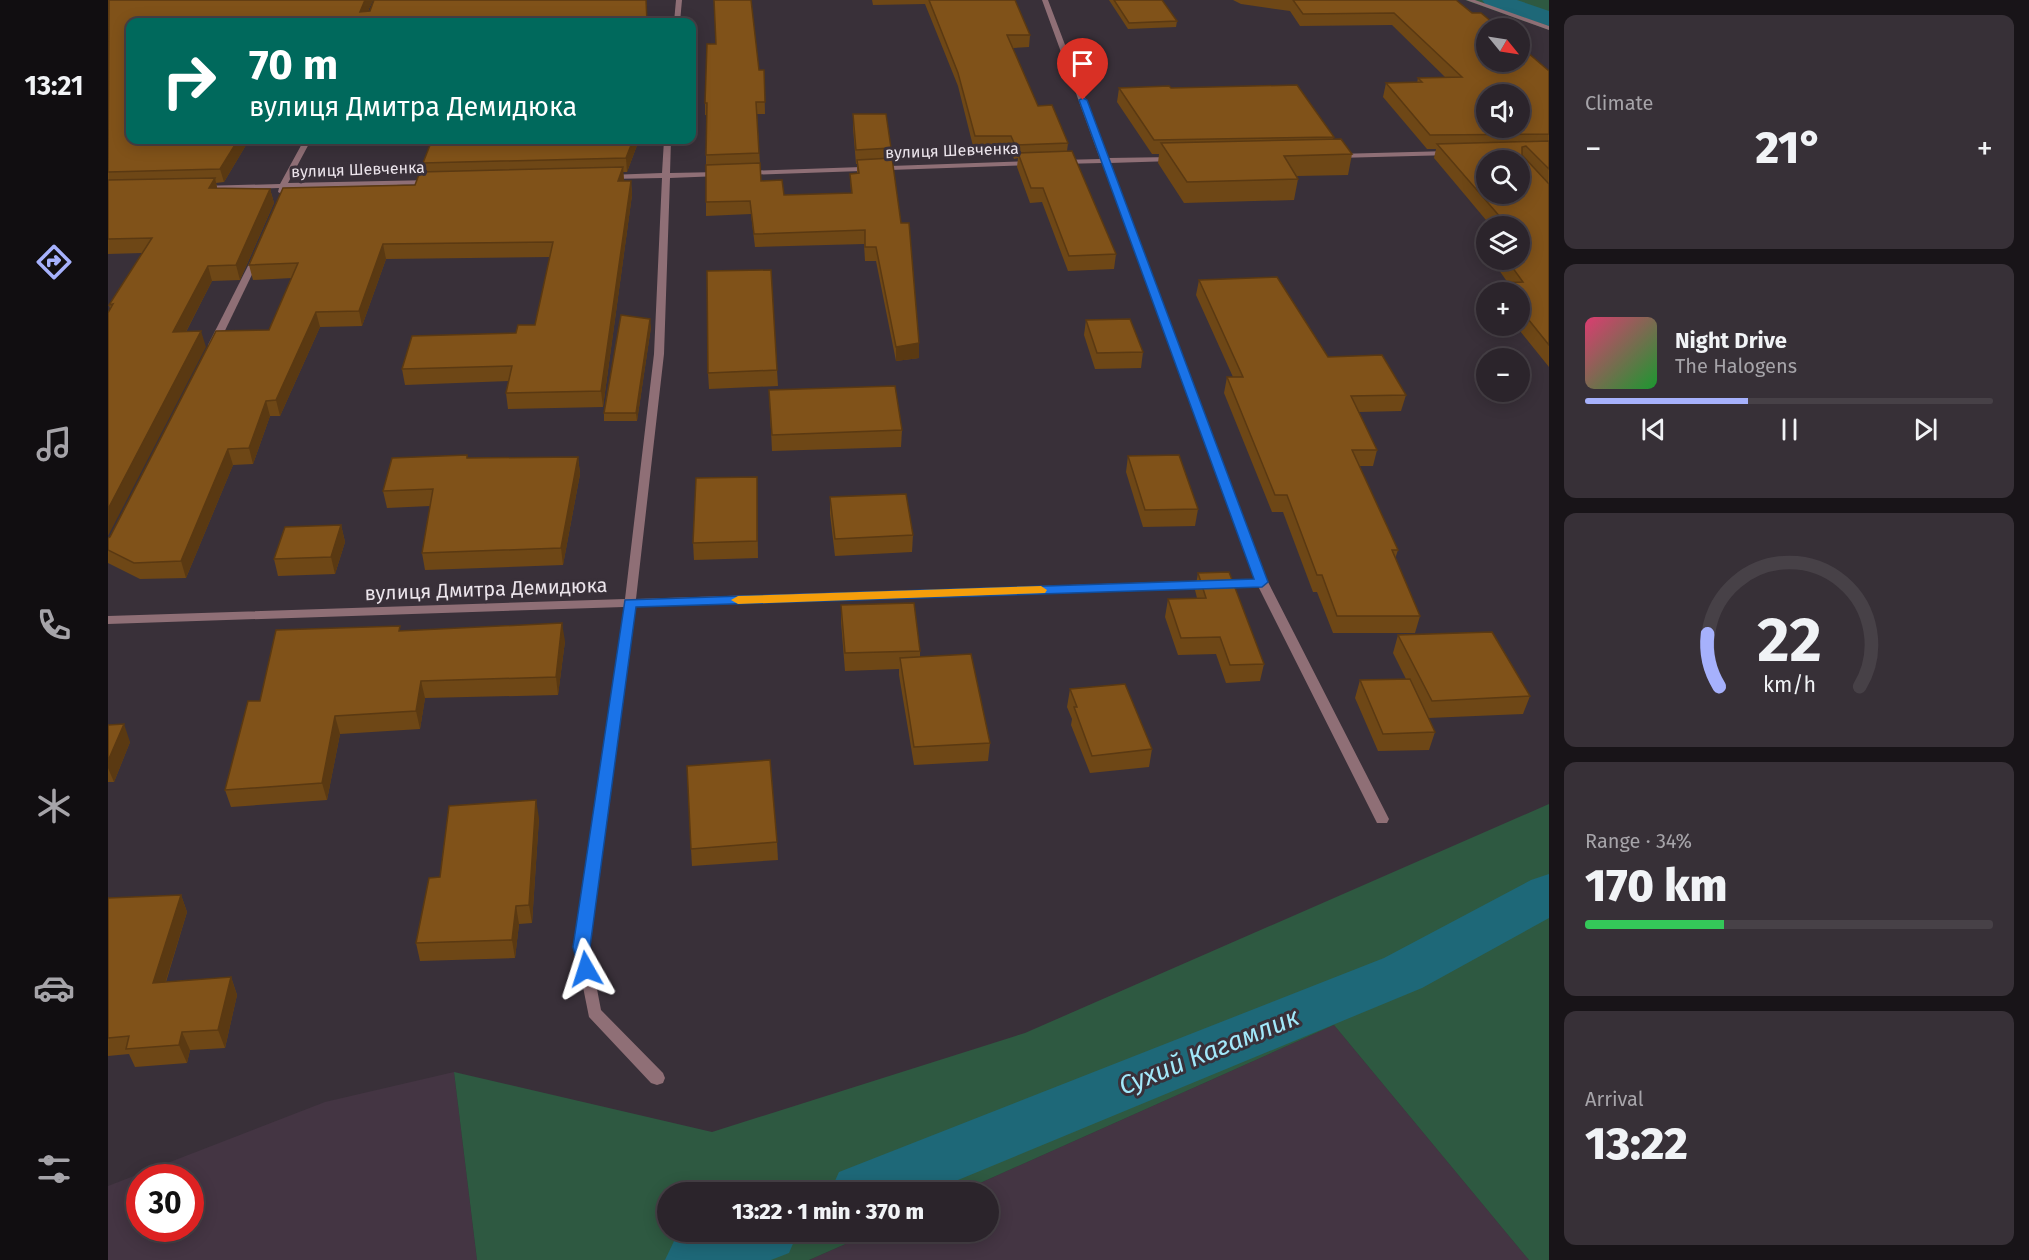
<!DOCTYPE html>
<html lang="en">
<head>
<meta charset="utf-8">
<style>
	body { margin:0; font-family:"Fira Sans",sans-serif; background:#373037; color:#f1f3f6; height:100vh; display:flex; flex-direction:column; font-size:22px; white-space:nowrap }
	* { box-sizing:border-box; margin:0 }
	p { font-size:20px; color:#a6a4a9 }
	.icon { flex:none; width:33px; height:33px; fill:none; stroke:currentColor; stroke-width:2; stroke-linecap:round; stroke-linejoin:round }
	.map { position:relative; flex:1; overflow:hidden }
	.drawer { display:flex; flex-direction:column; gap:15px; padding:15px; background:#181418; width:480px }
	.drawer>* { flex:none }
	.guide { position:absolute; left:18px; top:18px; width:570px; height:126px; border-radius:12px; box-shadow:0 3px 15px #0003,0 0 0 2px #474147; background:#00695c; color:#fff; overflow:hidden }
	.needle { width:39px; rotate:120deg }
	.fabs { position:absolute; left:1368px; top:18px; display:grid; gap:12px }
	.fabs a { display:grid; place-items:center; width:54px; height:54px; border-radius:50%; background:#2b242b; box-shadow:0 3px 15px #0003,0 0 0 2px #474147; font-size:30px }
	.speed { position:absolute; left:18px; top:1164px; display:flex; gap:12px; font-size:30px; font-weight:700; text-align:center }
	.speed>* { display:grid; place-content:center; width:78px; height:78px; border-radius:50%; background:#2b242b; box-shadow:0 3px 15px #0003,0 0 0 2px #474147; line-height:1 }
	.speed .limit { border:9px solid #d22; background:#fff; color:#111 }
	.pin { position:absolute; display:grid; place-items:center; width:51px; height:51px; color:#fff; margin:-62px -26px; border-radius:50% 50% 50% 0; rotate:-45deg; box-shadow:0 0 6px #0007 }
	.pin .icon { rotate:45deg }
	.me { position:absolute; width:66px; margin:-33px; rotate:354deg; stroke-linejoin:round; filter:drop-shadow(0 0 4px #0008) }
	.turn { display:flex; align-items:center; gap:21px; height:126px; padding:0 24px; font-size:27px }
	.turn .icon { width:78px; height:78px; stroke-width:2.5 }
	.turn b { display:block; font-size:42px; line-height:51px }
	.big { font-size:45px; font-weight:800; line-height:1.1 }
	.drawer .widget { flex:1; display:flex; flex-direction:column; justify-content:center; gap:9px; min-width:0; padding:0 21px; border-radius:12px; background:#373037 }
	.drawer .dial { align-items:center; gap:0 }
	.dial svg { height:156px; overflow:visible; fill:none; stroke:#474147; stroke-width:7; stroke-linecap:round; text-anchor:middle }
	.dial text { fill:#f1f3f6; stroke:none }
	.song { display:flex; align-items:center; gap:18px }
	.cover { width:72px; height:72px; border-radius:9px; background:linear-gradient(135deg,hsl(340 70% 55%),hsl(130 70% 35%)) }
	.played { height:6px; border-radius:3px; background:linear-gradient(90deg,#a6b1fc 40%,#474147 40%) }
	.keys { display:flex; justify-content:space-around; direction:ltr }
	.heat { display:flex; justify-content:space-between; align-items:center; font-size:33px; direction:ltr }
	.charge { height:9px; border-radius:4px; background:linear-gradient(90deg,#34c759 34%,#474147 0) }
	.trip { position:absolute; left:549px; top:1182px; width:342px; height:60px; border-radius:30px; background:#2b242b; box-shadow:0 3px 15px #0003,0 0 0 2px #474147; font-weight:800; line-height:60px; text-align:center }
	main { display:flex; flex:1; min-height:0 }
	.tabs { display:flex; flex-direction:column; width:108px; justify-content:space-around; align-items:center; background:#110e11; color:#a6a4a9 }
	.tabs .icon { width:42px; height:42px }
	.tabs .on { color:#a6b1fc }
	.tabs b { font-size:27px; color:#f1f3f6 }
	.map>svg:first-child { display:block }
</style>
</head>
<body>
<main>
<nav class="tabs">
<b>13:21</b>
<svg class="icon on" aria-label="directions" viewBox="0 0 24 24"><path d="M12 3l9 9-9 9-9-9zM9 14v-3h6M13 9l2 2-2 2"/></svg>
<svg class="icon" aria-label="music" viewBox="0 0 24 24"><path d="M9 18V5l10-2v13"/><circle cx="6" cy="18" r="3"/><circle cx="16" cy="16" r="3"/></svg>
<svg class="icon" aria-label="phone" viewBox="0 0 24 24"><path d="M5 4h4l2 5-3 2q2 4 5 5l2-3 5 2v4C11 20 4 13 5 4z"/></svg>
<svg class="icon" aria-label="climate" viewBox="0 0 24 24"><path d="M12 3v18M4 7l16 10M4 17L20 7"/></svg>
<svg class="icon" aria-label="car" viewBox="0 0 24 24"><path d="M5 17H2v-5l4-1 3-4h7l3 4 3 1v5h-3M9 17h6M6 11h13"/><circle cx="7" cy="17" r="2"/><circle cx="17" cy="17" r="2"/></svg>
<svg class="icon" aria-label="filters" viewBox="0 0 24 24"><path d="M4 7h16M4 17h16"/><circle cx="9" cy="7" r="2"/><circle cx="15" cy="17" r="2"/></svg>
</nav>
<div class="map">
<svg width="1441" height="1260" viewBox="0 0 1441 1260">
	<rect width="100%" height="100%" fill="#393039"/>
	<g fill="#443543" fill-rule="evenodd">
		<path d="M1226,1025L1421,1260H701L765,1232H880V1192H852Z"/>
		<path d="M346,1072L369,1260H0V1186L217,1102ZM32,1178H82V1228H32Z"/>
	</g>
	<g fill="#2e5941">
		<path d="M1357,0H1441V30Z"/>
		<path d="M1441,804V1260H1421L1226,1025L852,1192H560V1232H765L701,1260H369L346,1072L604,1132L917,1033Z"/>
	</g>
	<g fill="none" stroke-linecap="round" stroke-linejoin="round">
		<g fill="#1e6878" fill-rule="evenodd">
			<path d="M1374,0H1409L1441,11V26L1378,5Z"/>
			<path d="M1441,874V918L1314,988L821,1192H722L731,1172L1276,958L1423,880Z"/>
			<path d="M585,1232H690L681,1253L663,1260H557L567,1239Z"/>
		</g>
		<path fill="#8f6f76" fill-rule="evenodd" d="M1358,0H1367L1441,26V30Z"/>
		<g fill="#8f6f76" fill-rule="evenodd">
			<path d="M568,0H574L572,22H566Z"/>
			<path d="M934,0H940L1000,158L1065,157L1069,159L1065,161L1002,163L1160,582L1281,819L1279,823H1269L1267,819L1150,586L527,606L481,947L493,1010L555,1073L557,1078L555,1083L549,1085L543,1083L481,1017L467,947L516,607L0,624V616L517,599L546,354L554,178L501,179L497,177L501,175L554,173L556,140H563L562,173L612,172L616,174L612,176L562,178L556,354L528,599L1147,579L994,163L953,164L949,162L953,160L992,159Z"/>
			<path d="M196,140H203L180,183L324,180L328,182L324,184L179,188L177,194H174L170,192L171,188L93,190L89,188L93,186L172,184Z"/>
			<path d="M1341,151H1344V155L1229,158L1225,156L1229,154Z"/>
			<path d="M924,161L928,163L927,165L636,175L632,173L636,171Z"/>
			<path d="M149,253L153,256L110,345L108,347H102L100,345L145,256Z"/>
		</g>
	</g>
	<g fill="#6e4716">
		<path d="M0,0H265L260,11L538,0L22,22L141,140L116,182L108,183L109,188L162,189L166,203L132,280L104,281L78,332L98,347L2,309L1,305L34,253L0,254Z"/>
		<path d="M764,0H907L922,35L921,47L905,48L930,106L960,143L959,151L1008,254L1006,269L960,271L934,202L922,203L909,167L910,158L906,159L902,149L866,150L850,86L817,4L765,5Z"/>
		<path d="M1001,0H1054L1069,21L1068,27L1020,29Z"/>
		<path d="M1125,0H1348L1441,71V367L1408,326H1412V292H1388L1390,283H1400L1384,260H1412V226H1383L1326,158L1328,149H1319L1275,97L1278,83H1309L1310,78L1337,77L1284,25L1192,26L1182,11L1133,4Z"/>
		<path d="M651,70H656L657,114H649L653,181L676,195L743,193L742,174L749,173V164H748L745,128V114L783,148V158L811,358L788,361L768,261H757L756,244L647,247L643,214L598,216V115H597V103Z"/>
		<path d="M1011,88H1063L1226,137L1225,139L1244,154L1240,175L1189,176L1190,179L1186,200L1076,203L1050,163L1051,154H1044L1009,102Z"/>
		<path d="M324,140H531L519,172H515L516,181H523L524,195L495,407L400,409L398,393L401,381L297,385L294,369L408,333L427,325L442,257L278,259L254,326L212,327L172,416H162L145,464L125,465L78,578L32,579L0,563V538L2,537L161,330L184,278L145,280L141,265L307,185L317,172L315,163Z"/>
		<path d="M1378,234V251L1375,246Z"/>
		<path d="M1091,280L1220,357L1298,395L1293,411L1251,412L1269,450L1265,466H1251L1290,550L1287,559L1312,616L1307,633H1225L1209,592H1205L1175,512H1164L1116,393L1119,377H1125L1088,295Z"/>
		<path d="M978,320L1035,352L1033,368L987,369L976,335Z"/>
		<path d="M543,327L529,421H496V413Z"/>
		<path d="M669,370L670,386L601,389L600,373Z"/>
		<path d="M661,390L794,430L793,447L664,451Z"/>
		<path d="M359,455L360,458L470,457L472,474L455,565L317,570L314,553L322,506L279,508L275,491Z"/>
		<path d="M1020,456L1090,509L1087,526L1035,527L1018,472Z"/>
		<path d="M649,477L650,558L586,560L585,543Z"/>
		<path d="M722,497L805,535L804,552L727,556L722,514Z"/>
		<path d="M233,525L237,542L227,574L170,576L166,559Z"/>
		<path d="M1090,573L1156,664L1152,681L1118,683L1108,654L1070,655L1057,617L1060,599L1089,598L1087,590Z"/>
		<path d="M733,605L812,651V657L882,743L880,761L806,765L791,675V669L737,671L733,622Z"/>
		<path d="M293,631L457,641L450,695L317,698L312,729L232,734L219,800L123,807L117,790L152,701Z"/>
		<path d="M1290,635L1422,696L1415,714L1320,718L1327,732L1321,750L1270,751L1247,698L1252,680L1298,679L1285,653Z"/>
		<path d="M962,689L1044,749L1041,767L982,773L963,725L964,719L959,707Z"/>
		<path d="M0,725L22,742L6,782H0Z"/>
		<path d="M431,818L424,923L411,924L407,958L312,961L308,943L332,877Z"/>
		<path d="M669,842L670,860L584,866L583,849Z"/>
		<path d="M73,895L79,912L58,982L123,977L129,995L117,1048L82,1050L79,1063L27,1067L21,1054L0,1056V898Z"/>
	</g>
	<g fill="#5a3912">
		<path d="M257,0H265L255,22L252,12Z"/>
		<path d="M130,140H141L116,182L112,169Z"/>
		<path d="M525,140H531L519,172L518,158Z"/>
		<path d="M515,167L516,180L511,195L510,181Z"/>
		<path d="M107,178L110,192L101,188Z"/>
		<path d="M523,181L524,195L495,407L493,391Z"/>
		<path d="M162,189L166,203L132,280L128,265Z"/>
		<path d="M275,244L278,259L254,326L251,311Z"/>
		<path d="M100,266L104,281L70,347L65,332Z"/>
		<path d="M208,312L212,327L172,416L168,400Z"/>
		<path d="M542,319L543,327L529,421L528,413Z"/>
		<path d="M93,331L98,347L0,536V509Z"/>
		<path d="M811,343V358L788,361V347Z"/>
		<path d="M158,401L162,416L145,464L141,448Z"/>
		<path d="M120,449L125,465L78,578L73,561Z"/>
		<path d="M470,457L472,474L455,565L453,548Z"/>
		<path d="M233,525L237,542L227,574L223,557Z"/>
		<path d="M454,623L457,641L450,695L448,677Z"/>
		<path d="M313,681L317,698L312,729L308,711Z"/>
		<path d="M227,716L232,734L219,800L214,783Z"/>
		<path d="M16,724L22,742L6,782L0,768V761Z"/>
		<path d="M428,800L431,818L424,923L421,905Z"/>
		<path d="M73,895L79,912L52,1000L45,983Z"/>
		<path d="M408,906L411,924L407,958L404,940Z"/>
		<path d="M123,977L129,995L117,1048L110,1030Z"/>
		<path d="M74,1032L82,1050L79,1063L71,1045Z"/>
	</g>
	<g fill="#805219" stroke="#5a3912" stroke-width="1.5" fill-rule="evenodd">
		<path d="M1,0H257L252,12L262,11L266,0H538L539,22H22V140H130L112,169L0,172Z"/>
		<path d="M606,0H643L651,70H656L657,102H648L651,153L598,155L599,103H597L599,44H608Z"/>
		<path d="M821,0H907L922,35H899L930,106L944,105L960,143L907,145L903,136H867L850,73Z"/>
		<path d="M1006,0H1054L1069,21L1021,23Z"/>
		<path d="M1185,0H1348L1364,13H1373L1391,28H1378V62H1412V46L1441,71V134L1322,135L1278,83L1314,82L1310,78L1354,77L1286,13L1195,14ZM1378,94H1412V128H1378Z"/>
		<path d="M1189,85L1226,137L1046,140L1011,88L1061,86L1063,88Z"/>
		<path d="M745,114H778L783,148L748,150Z"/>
		<path d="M1233,139L1244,154L1176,156L1190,179L1079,182L1053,143Z"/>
		<path d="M324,140H525L518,158L315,163Z"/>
		<path d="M1441,141V169L1418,146L1414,147V155L1441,184V345L1412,309V292H1398L1390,283L1415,282L1399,260H1412V226H1400L1329,144ZM1378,160H1412V194H1378Z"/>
		<path d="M964,151L1008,254L961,256L935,188H923L910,153Z"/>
		<path d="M784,158L793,223H801L811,343L788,347L768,247H757V230L646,234L642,201L598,202V165L652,163L653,181L674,180L676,195L744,193L742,174L751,173L749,160Z"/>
		<path d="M515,167L510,181H523L493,391L398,393L404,366L294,369L304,336L408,333L410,325H427L445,242L275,244L251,311L208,312L168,400L158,401L141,448L120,449L73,561L26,563L0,550V538L2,537L108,331L161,330L190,263L141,265L175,188L307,185L312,172Z"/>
		<path d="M107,178L101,188L162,189L128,265L100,266L65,332L93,331L0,509V313L5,304L1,305L44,238L0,239V180Z"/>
		<path d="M663,270L669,370L600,373L599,271Z"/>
		<path d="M1169,277L1220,357L1274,355L1298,395L1243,396L1269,450H1244L1290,550H1284L1312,616H1229L1214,575H1209L1179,495H1167L1119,377H1135L1091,280Z"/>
		<path d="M513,315L542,319L528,413H496Z"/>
		<path d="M1022,319L1035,352L989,353L978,320Z"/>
		<path d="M787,386L794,430L664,435L661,390Z"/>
		<path d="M359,455V458L470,457L453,548L314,553L325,489L275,491L284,458Z"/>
		<path d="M1071,455L1090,509L1037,510L1020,456Z"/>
		<path d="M649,477V541L585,543L588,478Z"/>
		<path d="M798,494L805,535L727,539L722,497Z"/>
		<path d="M233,525L223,557L166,559L177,527Z"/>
		<path d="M1121,572L1156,664L1122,665L1112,637L1073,638L1060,599L1098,598L1090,573Z"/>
		<path d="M806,603L812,651L737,653L733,605Z"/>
		<path d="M454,623L448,677L313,681L308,711L227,716L214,783L117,790L140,701H152L168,630L292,626L291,631Z"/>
		<path d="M1384,632L1422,696L1324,701L1290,635Z"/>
		<path d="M863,654L882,743L806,747L792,658Z"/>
		<path d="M1302,679L1327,732L1275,734L1252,680Z"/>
		<path d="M1017,684L1044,749L984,756L966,707H969L962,689Z"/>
		<path d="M16,724L0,761V725Z"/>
		<path d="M662,760L669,842L583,849L579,766Z"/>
		<path d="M428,800L421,905L408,906L404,940L308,943L321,878L332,877L341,806Z"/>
		<path d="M73,895L45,983L123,977L110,1030L74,1032L71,1045L18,1049L21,1036L0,1038V898Z"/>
	</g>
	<path fill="#1a73e8" stroke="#114b97" stroke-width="1.5" d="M975,98L979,100L1160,582L1154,587L528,607L482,947L486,969L484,974L478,976L472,974L465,947L517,600L1146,579L971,100Z"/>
	<path fill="#f59e0b" d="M933,586L939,590L937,593L630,604L623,600L630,596Z"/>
	<g text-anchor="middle" stroke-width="6" stroke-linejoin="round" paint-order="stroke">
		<g font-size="16" fill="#ebe4eb" stroke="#393039">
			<text transform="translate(844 150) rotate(-2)" y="6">вулиця Шевченка</text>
			<text transform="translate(250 169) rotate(-2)" y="6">вулиця Шевченка</text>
		</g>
		<g font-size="20" fill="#ebe4eb" stroke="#393039">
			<text transform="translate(378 589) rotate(-2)" y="7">вулиця Дмитра Демидюка</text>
		</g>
		<g font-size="26" font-style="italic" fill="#a2e8fa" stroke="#393039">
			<text transform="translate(1101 1051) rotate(-22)" y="9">Сухий Кагамлик</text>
		</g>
	</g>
</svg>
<div class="fabs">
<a><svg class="needle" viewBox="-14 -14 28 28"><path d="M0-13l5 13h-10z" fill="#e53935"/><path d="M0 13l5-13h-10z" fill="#a6a4a9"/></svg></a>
<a><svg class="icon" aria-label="sound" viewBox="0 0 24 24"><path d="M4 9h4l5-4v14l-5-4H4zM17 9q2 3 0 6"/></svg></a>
<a><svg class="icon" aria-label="search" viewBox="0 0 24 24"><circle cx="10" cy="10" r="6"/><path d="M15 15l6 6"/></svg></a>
<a><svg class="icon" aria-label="layers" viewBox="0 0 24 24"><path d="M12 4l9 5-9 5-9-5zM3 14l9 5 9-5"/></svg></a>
<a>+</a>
<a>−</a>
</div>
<div class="speed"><div class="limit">30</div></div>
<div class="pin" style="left:975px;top:100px;background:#d93025"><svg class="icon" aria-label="arrive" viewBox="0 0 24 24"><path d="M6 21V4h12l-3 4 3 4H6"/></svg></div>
<svg class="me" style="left:478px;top:969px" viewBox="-20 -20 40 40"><path d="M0-17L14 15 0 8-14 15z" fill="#1a73e8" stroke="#fff" stroke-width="4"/></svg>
<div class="trip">13:22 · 1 min · 370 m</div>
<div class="guide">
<div class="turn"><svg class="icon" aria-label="right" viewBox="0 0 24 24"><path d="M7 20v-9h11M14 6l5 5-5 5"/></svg><div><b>70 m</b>вулиця Дмитра Демидюка</div></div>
</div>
</div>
<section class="drawer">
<div class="widget"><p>Climate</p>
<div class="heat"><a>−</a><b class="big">21°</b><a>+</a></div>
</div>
<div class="widget">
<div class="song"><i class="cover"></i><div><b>Night Drive</b><p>The Halogens</p></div></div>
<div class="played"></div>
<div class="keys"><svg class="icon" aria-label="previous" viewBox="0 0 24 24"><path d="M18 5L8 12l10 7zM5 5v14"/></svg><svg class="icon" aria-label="pause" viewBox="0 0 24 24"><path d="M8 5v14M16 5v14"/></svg><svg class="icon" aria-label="next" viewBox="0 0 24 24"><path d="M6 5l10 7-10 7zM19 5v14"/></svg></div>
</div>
<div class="widget dial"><svg viewBox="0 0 100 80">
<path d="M14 69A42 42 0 1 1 86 69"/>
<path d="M14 69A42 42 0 0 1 8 42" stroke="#a6b1fc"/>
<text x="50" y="56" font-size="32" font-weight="700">22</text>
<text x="50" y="72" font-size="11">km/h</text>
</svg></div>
<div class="widget"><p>Range · 34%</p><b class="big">170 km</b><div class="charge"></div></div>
<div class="widget"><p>Arrival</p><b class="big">13:22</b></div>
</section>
</main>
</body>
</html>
